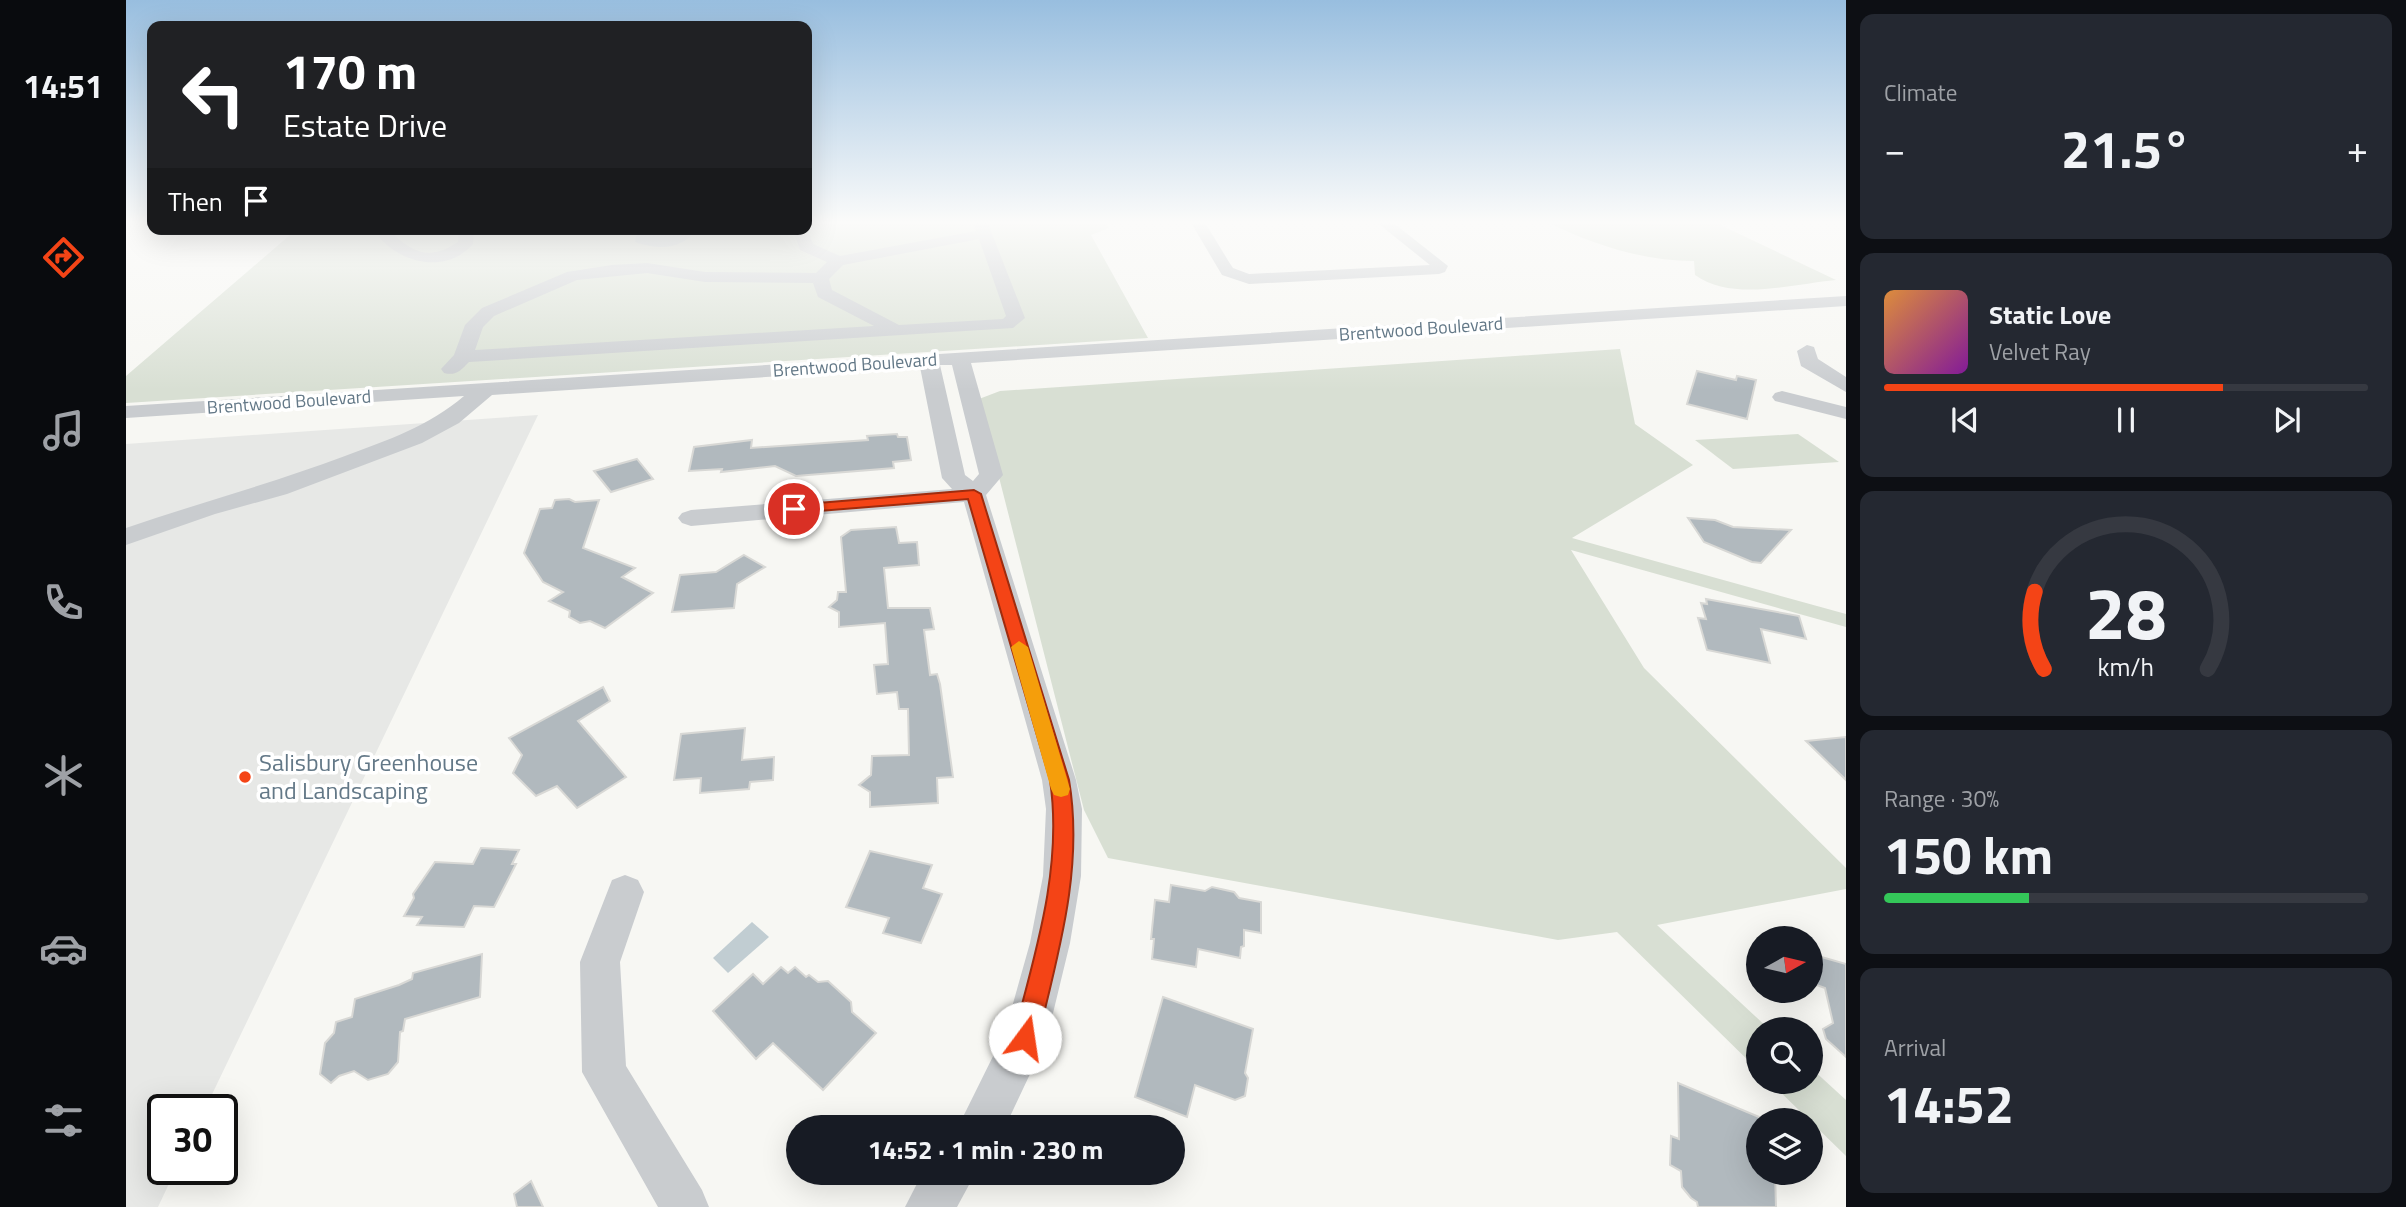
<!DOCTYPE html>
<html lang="en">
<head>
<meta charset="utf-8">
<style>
	body { margin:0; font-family:"Titillium Web",sans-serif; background:#242831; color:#f1f3f6; height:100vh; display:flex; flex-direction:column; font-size:26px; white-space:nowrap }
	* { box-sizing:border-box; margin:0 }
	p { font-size:23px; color:#9ea1a6 }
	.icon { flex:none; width:38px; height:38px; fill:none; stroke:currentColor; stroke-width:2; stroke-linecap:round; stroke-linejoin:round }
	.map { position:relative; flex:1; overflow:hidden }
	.panel { display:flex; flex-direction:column; gap:14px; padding:14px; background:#0d0f14; width:560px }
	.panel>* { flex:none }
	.guide { position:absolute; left:21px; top:21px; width:665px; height:214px; border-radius:14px; box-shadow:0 7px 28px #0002; background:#202124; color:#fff; overflow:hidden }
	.needle { width:46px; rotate:82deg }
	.tools { position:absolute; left:1620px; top:926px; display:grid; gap:14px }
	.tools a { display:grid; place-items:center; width:77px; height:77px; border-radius:50%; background:#171b24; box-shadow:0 7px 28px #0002; font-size:35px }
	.speed { position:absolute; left:21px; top:1094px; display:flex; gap:14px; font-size:35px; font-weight:700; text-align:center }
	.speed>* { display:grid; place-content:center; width:91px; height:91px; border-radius:50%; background:#171b24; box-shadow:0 7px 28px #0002; line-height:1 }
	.speed .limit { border:4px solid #111; border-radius:10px; background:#fff; color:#111 }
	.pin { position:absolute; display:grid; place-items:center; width:60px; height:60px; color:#fff; margin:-30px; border:4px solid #fff; border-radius:50%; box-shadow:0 2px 7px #0007 }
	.me { position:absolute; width:77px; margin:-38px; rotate:14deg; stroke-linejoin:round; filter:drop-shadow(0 0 5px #0008) }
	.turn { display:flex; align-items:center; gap:24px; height:147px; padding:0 21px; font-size:32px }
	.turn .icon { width:91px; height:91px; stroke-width:2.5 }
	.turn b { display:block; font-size:49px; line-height:60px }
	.then { display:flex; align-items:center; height:66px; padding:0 21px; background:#0003; gap:14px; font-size:26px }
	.big { font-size:52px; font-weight:700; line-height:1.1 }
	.panel .card { flex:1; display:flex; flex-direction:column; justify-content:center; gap:10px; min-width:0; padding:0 24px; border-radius:14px; background:#242831 }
	.panel .dial { align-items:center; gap:0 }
	.dial svg { height:182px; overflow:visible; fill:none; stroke:#363941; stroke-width:7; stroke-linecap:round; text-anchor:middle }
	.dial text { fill:#f1f3f6; stroke:none }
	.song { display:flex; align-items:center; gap:21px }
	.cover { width:84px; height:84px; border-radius:10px; background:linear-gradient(135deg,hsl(30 70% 55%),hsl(290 70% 35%)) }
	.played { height:7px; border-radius:4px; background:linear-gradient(90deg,#f44416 70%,#363941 70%) }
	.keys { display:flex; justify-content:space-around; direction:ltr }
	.heat { display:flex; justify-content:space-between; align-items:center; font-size:38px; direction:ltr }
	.charge { height:10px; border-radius:5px; background:linear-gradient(90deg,#34c759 30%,#363941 0) }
	.trip { position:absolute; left:660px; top:1115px; width:399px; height:70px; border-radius:35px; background:#171b24; box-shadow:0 7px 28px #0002; font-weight:700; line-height:70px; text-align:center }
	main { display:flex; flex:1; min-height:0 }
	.tab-bar { display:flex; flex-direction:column; width:126px; justify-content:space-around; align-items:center; background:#090b0e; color:#9ea1a6 }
	.tab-bar .icon { width:49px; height:49px }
	.tab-bar .selected { color:#f44416 }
	.tab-bar b { font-size:32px; color:#f1f3f6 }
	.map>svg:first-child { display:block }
</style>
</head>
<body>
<main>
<nav class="tab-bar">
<b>14:51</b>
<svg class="icon selected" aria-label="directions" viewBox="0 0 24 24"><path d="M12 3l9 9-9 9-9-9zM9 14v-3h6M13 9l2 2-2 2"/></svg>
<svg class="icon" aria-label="music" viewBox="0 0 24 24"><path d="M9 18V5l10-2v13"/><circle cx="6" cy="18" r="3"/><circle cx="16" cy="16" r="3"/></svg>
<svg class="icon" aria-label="phone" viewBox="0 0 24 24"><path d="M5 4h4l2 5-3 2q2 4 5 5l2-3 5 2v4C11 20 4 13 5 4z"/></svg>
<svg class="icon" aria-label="climate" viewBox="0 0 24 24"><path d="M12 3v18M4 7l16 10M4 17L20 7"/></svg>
<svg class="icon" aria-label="car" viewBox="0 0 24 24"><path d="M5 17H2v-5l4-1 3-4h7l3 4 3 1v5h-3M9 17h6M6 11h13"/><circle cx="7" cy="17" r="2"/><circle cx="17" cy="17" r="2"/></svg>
<svg class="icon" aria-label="filters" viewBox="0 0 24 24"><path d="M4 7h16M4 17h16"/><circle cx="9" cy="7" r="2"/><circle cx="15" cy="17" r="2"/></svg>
</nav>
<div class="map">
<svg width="1720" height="1207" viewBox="0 0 1720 1207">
	<rect width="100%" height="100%" fill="#f7f7f3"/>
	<path fill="#e7e8e6" d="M412,415L79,1109L37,1110V1169H50L32,1207H0V444Z"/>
	<g fill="#d8dfd3">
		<path d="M681,221H979L983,228L965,235L1022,338L0,403V376L171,229H681Z"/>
		<path d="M1419,221H1586L1710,280C1666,284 1607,302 1569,275L1568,261C1516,261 1465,244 1419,221Z"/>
		<path d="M1494,349L1509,424L1567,465L1446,538L1720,614V627L1445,550L1518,668L1720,868V889L1531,925L1643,1029H1633V1071L1491,932L1432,940L982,858L958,810L853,399L874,391Z"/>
		<path d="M1672,434L1713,462L1607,469L1569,440Z"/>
		<path d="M1685,1068L1720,1100V1156L1644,1082H1685Z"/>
	</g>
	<g fill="#c1cdd2">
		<path d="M523,229H570C557,250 531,250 509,242L510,236Z"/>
		<path d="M626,922L643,937L602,973L587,958Z"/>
	</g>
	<g fill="#b1b9be" stroke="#d8d8d5" stroke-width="2">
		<path d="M1571,371L1610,380L1611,376L1630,380L1621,419L1561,404Z"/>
		<path d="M771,434L772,437H781L785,460L767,462L768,468L670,476L649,466L595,472L596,469L563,471L568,447L626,440L625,448L742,440L741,436Z"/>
		<path d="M511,459L527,479L485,492L468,471Z"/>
		<path d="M443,499L449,502L473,500L457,548L509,568L496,577L527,593L479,628L464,621L454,623L443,617L444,611L423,601L437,592L417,582L398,553L414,509L426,508L429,500Z"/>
		<path d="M1562,518L1589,520L1607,527L1665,530L1635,563L1626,562L1578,542Z"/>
		<path d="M770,527L773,543L791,542L793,565L758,568L762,608H804L808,629L798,630L804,675L811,674L814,684L827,777L811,778L812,803L744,807V792L733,785L745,775L746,756L783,755L782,709H773L771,692L751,694L748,665L762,664L759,623L713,627V612L703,607L711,600L712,592H720L715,537L725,530Z"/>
		<path d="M618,555L639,567L611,584L608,608L546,612L554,575L590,572Z"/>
		<path d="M1580,599L1673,616L1680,639L1635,629L1644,663L1581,650L1572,618L1580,619L1575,603L1581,604Z"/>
		<path d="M477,687L484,701L452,721L500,777L451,808L431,786L410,796L387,773L396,755L383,738Z"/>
		<path d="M619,728L616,760L648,757L647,780L624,782L623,789L574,793L575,778L548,780L555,734Z"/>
		<path d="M1720,737V780L1680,741Z"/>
		<path d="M355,848L393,850L386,864H390L368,907L348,906L338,927L291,925L296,917L278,916L288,898L287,894L309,862L347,864Z"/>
		<path d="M744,851L806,865L797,888L816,894L795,943L757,933L763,918L720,907Z"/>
		<path d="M1045,885L1079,891L1086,887L1108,892L1113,898L1135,902V933L1118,930V946L1115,947L1114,958L1072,949L1070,967L1026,959L1028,939H1025L1029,900L1043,902Z"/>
		<path d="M356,954L354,997L279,1019L277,1031L274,1032L272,1062L262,1074L242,1080L228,1071L213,1076L205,1083L194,1074L199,1043L208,1033L210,1022L226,1017L229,999L273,985L286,979L287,973Z"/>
		<path d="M1685,954L1720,964V1057L1700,1039L1697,1029L1707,1023L1699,988L1685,983Z"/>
		<path d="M655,967L662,973L669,967L680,977L683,975L692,982L702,981L725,1002L726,1012L750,1033L697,1090L647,1043L630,1059L587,1011L627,974L637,984Z"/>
		<path d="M1037,997L1127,1029L1119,1073L1122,1078L1119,1096L1109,1100L1069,1085L1061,1117L1009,1097Z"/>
		<path d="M1552,1083L1633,1117V1172H1649L1650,1207H1572L1571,1202L1565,1198L1556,1187L1555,1171L1544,1165L1545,1136L1553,1139Z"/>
		<path d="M405,1181L417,1207H391L388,1194Z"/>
	</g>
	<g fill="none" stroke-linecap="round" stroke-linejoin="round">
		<g fill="#c9cccf" fill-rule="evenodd">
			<path d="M847,221H861L899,318L887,328L343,362C334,371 330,376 318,373L315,369L328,355L339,325L356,308L441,272L486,265L521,263L579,272L690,273L701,262L674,250L667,229L681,228L687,244L714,256L850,231ZM853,239L880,316L877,319L773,325L706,290L703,279L717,265ZM521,273L579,282L687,283L692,297L748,326L349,350L357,327L368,316L451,280Z"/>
			<path d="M1064,221H1078L1103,262L1107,268L1123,274L1304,265L1249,221H1265L1322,266L1319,272L1313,274L1123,284L1096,275Z"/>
			<path d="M258,229H278L269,236C291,255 306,259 332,242L333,229H348L347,244C321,274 276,264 253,237Z"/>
			<path d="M1720,296V306L845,363L877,475L860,495L950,780L956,809L955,876L944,943L921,1038L879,1127H832L879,1032L904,943L917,876L920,809L916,780L838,502L565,526L556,523L552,518L556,513L565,510L826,489L816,478L794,367L366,395L333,423L296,443L161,494L89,514L0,545V528C73,503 147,483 219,456C262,440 303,426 338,396L0,418V406ZM814,365H826L853,474L847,481L839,475Z"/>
			<path d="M1681,345L1688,347L1692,359L1720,377V392L1675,366L1671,351Z"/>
			<path d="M1656,391L1720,407V419L1649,401L1646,397L1649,393Z"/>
			<path d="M499,875L512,880L518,892L494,962L500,1066L576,1190L583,1207H532L456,1072L454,962L486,880Z"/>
			<path d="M797,1172H850L831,1207H779Z"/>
		</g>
	</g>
	<linearGradient id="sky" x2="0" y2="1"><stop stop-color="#98bedf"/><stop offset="0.57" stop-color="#fbfbfa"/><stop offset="1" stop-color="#fbfbfa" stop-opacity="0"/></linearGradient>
	<rect width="1720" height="390" fill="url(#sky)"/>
	<path fill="#f44416" stroke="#9f2c0e" stroke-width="2" d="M848,490L855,494L943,780C958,868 932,954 912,1038L908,1046L899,1050L891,1046L887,1038C909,954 937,868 924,780L842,499L668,513L661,509L668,505Z"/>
	<path fill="#f59e0b" d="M893,641L902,647L944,789L942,795L935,797L928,795L925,789L885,647Z"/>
	<circle fill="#f44416" stroke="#fff" stroke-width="2.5" cx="119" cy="777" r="7"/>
	<g text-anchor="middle" stroke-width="7" stroke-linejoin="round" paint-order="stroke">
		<g font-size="18" fill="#637887" stroke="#fff">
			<text transform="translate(1295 329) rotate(-4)" y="6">Brentwood Boulevard</text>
			<text transform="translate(729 365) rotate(-4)" y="6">Brentwood Boulevard</text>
			<text transform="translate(163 402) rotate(-4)" y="6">Brentwood Boulevard</text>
		</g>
		<g font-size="24" fill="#637887" stroke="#fff" text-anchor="start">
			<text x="133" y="771">Salisbury Greenhouse<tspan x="133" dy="28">and Landscaping</tspan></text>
		</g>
	</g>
</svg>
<div class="tools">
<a><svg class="needle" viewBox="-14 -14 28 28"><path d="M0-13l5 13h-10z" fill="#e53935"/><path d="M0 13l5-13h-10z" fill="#9ea1a6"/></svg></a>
<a><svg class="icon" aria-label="search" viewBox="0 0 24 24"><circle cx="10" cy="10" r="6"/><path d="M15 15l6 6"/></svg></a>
<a><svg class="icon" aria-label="layers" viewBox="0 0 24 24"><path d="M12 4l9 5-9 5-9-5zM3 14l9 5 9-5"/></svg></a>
</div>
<div class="speed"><div class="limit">30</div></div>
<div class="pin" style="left:668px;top:509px;background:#d93025"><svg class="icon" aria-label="arrive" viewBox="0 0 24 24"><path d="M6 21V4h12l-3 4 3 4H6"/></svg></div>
<svg class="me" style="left:899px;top:1038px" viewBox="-20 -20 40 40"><circle r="19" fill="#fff"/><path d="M0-13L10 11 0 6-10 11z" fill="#f44416"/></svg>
<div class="trip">14:52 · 1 min · 230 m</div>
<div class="guide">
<div class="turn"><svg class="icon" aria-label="left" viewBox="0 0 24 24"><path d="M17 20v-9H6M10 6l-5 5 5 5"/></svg><div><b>170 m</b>Estate Drive</div></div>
<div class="then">Then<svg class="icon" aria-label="arrive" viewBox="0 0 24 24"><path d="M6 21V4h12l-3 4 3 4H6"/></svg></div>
</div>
</div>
<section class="panel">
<div class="card"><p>Climate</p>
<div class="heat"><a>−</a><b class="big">21.5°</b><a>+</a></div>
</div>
<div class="card">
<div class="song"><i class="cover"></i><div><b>Static Love</b><p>Velvet Ray</p></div></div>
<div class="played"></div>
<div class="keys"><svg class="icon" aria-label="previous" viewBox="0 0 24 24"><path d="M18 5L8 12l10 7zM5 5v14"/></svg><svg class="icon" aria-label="pause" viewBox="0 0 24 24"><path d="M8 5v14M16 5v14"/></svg><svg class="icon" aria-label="next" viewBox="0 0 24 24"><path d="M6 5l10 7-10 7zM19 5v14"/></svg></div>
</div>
<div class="card dial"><svg viewBox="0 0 100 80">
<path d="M14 69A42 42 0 1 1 86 69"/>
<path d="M14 69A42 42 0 0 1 10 35" stroke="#f44416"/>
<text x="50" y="56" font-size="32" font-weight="700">28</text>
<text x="50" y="72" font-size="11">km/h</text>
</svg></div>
<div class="card"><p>Range · 30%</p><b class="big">150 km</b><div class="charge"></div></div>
<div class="card"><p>Arrival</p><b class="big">14:52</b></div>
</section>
</main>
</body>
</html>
